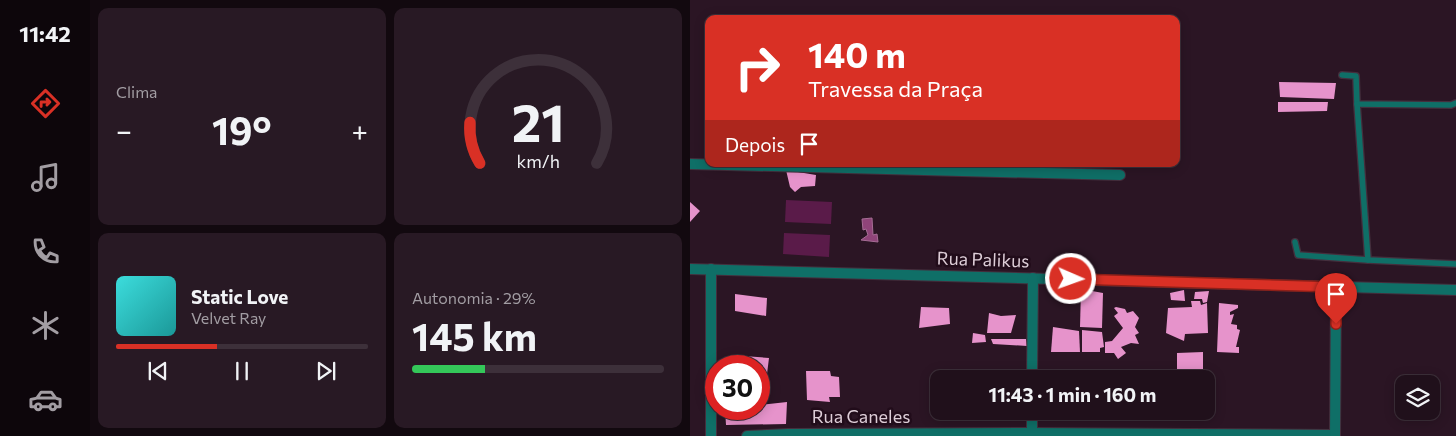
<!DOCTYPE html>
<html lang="pt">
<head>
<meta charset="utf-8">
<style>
	body { margin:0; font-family:Commissioner,sans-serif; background:#281924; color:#f1f3f6; height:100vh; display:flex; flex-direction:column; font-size:19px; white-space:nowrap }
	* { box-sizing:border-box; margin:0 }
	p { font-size:16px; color:#a29da3 }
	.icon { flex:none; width:28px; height:28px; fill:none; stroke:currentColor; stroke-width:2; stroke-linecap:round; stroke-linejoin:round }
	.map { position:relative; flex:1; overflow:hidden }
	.drawer { display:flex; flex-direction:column; gap:8px; padding:8px; background:#12090f; width:600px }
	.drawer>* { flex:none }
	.guide { position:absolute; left:15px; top:15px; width:475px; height:152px; border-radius:10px; box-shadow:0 2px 12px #0003,0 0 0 1px #3d303a; background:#d93025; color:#fff; overflow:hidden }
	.tools { position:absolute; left:705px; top:375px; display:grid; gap:10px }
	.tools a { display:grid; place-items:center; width:45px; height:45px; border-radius:10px; background:#20101b; box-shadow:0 2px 12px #0003,0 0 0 1px #3d303a; font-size:25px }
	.speed { position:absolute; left:15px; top:355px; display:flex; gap:10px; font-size:25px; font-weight:700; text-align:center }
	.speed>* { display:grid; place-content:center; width:65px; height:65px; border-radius:50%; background:#20101b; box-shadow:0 2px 12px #0003,0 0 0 1px #3d303a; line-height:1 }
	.speed .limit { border:8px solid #d22; background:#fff; color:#111 }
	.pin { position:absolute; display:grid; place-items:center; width:42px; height:42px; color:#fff; margin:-51px -21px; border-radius:50% 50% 50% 0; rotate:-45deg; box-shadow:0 0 5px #0007 }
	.pin .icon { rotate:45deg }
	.me { position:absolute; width:55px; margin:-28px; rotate:92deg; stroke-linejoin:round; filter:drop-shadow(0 0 4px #0008) }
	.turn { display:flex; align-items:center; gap:18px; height:105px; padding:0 20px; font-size:22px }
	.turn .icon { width:65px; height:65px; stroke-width:2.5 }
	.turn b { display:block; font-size:35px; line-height:42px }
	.then { display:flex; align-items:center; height:48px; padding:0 20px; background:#0003; gap:10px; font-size:19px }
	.big { font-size:38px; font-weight:700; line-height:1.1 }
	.drawer .tile { flex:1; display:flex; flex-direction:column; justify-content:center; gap:8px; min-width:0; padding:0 18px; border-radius:10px; background:#281924 }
	.drawer .dial { align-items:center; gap:0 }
	.dial svg { height:130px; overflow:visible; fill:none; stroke:#3d303a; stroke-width:7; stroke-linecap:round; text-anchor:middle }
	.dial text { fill:#f1f3f6; stroke:none }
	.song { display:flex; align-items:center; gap:15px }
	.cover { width:60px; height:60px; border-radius:8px; background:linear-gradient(135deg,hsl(180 70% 55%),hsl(180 70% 35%)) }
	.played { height:5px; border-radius:2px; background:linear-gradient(90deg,#d93025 40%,#3d303a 40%) }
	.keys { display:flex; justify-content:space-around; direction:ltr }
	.heat { display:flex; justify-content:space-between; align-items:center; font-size:28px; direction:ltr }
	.charge { height:8px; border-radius:4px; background:linear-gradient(90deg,#34c759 29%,#3d303a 0) }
	.drawer .tiles { flex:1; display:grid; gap:8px; grid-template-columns:repeat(2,1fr) }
	.trip { position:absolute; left:240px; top:370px; width:285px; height:50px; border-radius:10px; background:#20101b; box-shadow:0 2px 12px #0003,0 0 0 1px #3d303a; font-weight:700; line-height:50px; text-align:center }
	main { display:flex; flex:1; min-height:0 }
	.menu { display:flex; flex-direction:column; width:90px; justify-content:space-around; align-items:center; background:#0d060b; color:#a29da3 }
	.menu .icon { width:35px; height:35px }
	.menu .on { color:#d93025 }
	.menu b { font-size:22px; color:#f1f3f6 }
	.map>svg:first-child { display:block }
</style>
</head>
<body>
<main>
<nav class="menu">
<b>11:42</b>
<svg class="icon on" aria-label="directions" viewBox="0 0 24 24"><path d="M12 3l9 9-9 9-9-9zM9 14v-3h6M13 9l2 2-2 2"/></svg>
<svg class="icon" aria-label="music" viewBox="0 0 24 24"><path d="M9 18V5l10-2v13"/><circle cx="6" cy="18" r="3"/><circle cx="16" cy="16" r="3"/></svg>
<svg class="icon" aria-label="phone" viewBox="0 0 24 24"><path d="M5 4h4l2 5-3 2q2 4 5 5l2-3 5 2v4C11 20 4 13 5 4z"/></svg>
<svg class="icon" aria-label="climate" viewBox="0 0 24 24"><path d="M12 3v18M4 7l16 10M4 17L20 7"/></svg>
<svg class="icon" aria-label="car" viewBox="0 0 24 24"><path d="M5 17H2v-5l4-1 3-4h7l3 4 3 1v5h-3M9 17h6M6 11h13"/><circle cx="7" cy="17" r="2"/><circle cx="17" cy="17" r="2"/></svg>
</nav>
<section class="drawer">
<div class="tiles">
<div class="tile"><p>Clima</p>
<div class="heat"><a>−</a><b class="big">19°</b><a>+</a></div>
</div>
<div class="tile dial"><svg viewBox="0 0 100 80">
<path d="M14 69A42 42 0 1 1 86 69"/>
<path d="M14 69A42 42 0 0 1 8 44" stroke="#d93025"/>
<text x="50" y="56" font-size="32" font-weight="700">21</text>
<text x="50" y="72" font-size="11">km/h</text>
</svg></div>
<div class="tile">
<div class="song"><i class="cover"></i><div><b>Static Love</b><p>Velvet Ray</p></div></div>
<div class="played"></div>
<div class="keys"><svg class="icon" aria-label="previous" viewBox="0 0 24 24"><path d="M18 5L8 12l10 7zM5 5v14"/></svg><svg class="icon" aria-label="pause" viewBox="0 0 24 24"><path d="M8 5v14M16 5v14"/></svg><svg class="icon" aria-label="next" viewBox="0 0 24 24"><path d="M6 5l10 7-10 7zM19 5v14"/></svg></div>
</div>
<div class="tile"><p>Autonomia · 29%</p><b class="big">145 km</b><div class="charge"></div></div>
</div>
</section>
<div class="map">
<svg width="766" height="436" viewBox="0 0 766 436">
	<rect width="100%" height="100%" fill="#2b1524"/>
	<g fill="#5a1b49">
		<path d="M96,200L142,202L141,224L95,222Z"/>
		<path d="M94,233L140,235L139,257L93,254Z"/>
	</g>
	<path fill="#8f4479" stroke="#a66d95" d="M182,218L183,235L187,234L188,242L171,240L178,235L176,229L173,230L172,219Z"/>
	<g fill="#e693cb">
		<rect x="14" y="30" width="5" height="14"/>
		<path d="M589,82L646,83L644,99L590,97Z"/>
		<path d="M588,102H638L637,111L588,112Z"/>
		<path d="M96,170L126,175L125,186L111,187L105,192L100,187Z"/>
		<path d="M0,202L10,211L0,222Z"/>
		<path d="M391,289L413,293L412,328L390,327Z"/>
		<path d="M494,290L495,301L481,300L480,293Z"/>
		<path d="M519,291L517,302L513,303L512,299H504L505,292Z"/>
		<path d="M45,294L77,298L76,316L45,311Z"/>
		<path d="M501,301H510L511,305L517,303L518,333L495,334L494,341L476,333L478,308L502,307Z"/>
		<path d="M529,303L548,305V308L540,312V315L544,314L541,324L547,325V329L550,330L546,347H549V353L527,352Z"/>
		<path d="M231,307L259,308L260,324L229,328Z"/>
		<path d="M426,307L435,309L437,313L443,311L449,318L445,327L449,333L445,335L449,344L441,343L431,347L436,353L428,359L424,353H415V342L422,341L433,328L424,316L428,313L424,308Z"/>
		<path d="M299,313L311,316L326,315L321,333H297Z"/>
		<path d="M363,327L389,331L390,352H361Z"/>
		<path d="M392,330L412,332L414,347L410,348V352H392Z"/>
		<path d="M283,333L295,335L296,342L282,343Z"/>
		<path d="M301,339H336L337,346L303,344Z"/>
		<path d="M513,352V379H487V353Z"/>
		<path d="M54,356L79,358L77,374L69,375V366H54Z"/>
		<path d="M116,371H140L141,376L149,377L150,397H139L140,402L117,400Z"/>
		<path d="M97,402L96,424L36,425L35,409H69V405Z"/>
	</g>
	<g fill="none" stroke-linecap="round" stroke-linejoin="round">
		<g stroke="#442f3d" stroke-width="8">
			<g id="service">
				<path d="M652,75L666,76L667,104L761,105L766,103"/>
				<path d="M667,104L678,260L766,264"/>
				<path d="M605,242L608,255L678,260"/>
			</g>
		</g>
		<g stroke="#442f3d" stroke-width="12">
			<g id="minor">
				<path d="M0,164L430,175"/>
				<path d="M0,269L766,290"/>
				<path d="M342,379L343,278"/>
				<path d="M21,436V269"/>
				<path d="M57,436L98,434L342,433L645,435"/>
				<path d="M342,436V411"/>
				<path d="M645,436L646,287"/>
			</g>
		</g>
		<use href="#service" stroke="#0f6f67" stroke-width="5.5"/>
		<use href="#minor" stroke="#0f6f67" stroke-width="10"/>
	</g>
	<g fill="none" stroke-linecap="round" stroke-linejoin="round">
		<g stroke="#8d1f18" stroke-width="12">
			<path id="route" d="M381,279L646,287V324"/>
		</g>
		<use href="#route" stroke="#d93025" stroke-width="9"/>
	</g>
	<g text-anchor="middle" stroke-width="5" stroke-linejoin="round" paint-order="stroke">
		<g font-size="18" fill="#ddcdd7" stroke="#210c1a">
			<text transform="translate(293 260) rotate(2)" y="6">Rua Palikus</text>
			<text x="171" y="423">Rua Caneles</text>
		</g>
	</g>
</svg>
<div class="tools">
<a><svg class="icon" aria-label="layers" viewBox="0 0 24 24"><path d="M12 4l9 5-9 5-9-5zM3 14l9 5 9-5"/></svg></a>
</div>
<div class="speed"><div class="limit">30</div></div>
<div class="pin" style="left:646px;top:324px;background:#d93025"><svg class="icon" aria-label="arrive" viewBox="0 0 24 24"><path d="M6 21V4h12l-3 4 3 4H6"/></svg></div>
<svg class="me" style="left:381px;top:279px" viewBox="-20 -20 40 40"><circle r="17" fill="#d93025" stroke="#fff" stroke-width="3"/><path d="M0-11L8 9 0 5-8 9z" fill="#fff"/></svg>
<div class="trip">11:43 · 1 min · 160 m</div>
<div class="guide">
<div class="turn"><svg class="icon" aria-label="right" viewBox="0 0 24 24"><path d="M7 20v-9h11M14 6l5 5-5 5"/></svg><div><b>140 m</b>Travessa da Praça</div></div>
<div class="then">Depois<svg class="icon" aria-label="arrive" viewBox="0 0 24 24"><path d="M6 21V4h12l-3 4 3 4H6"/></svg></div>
</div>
</div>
</main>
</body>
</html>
